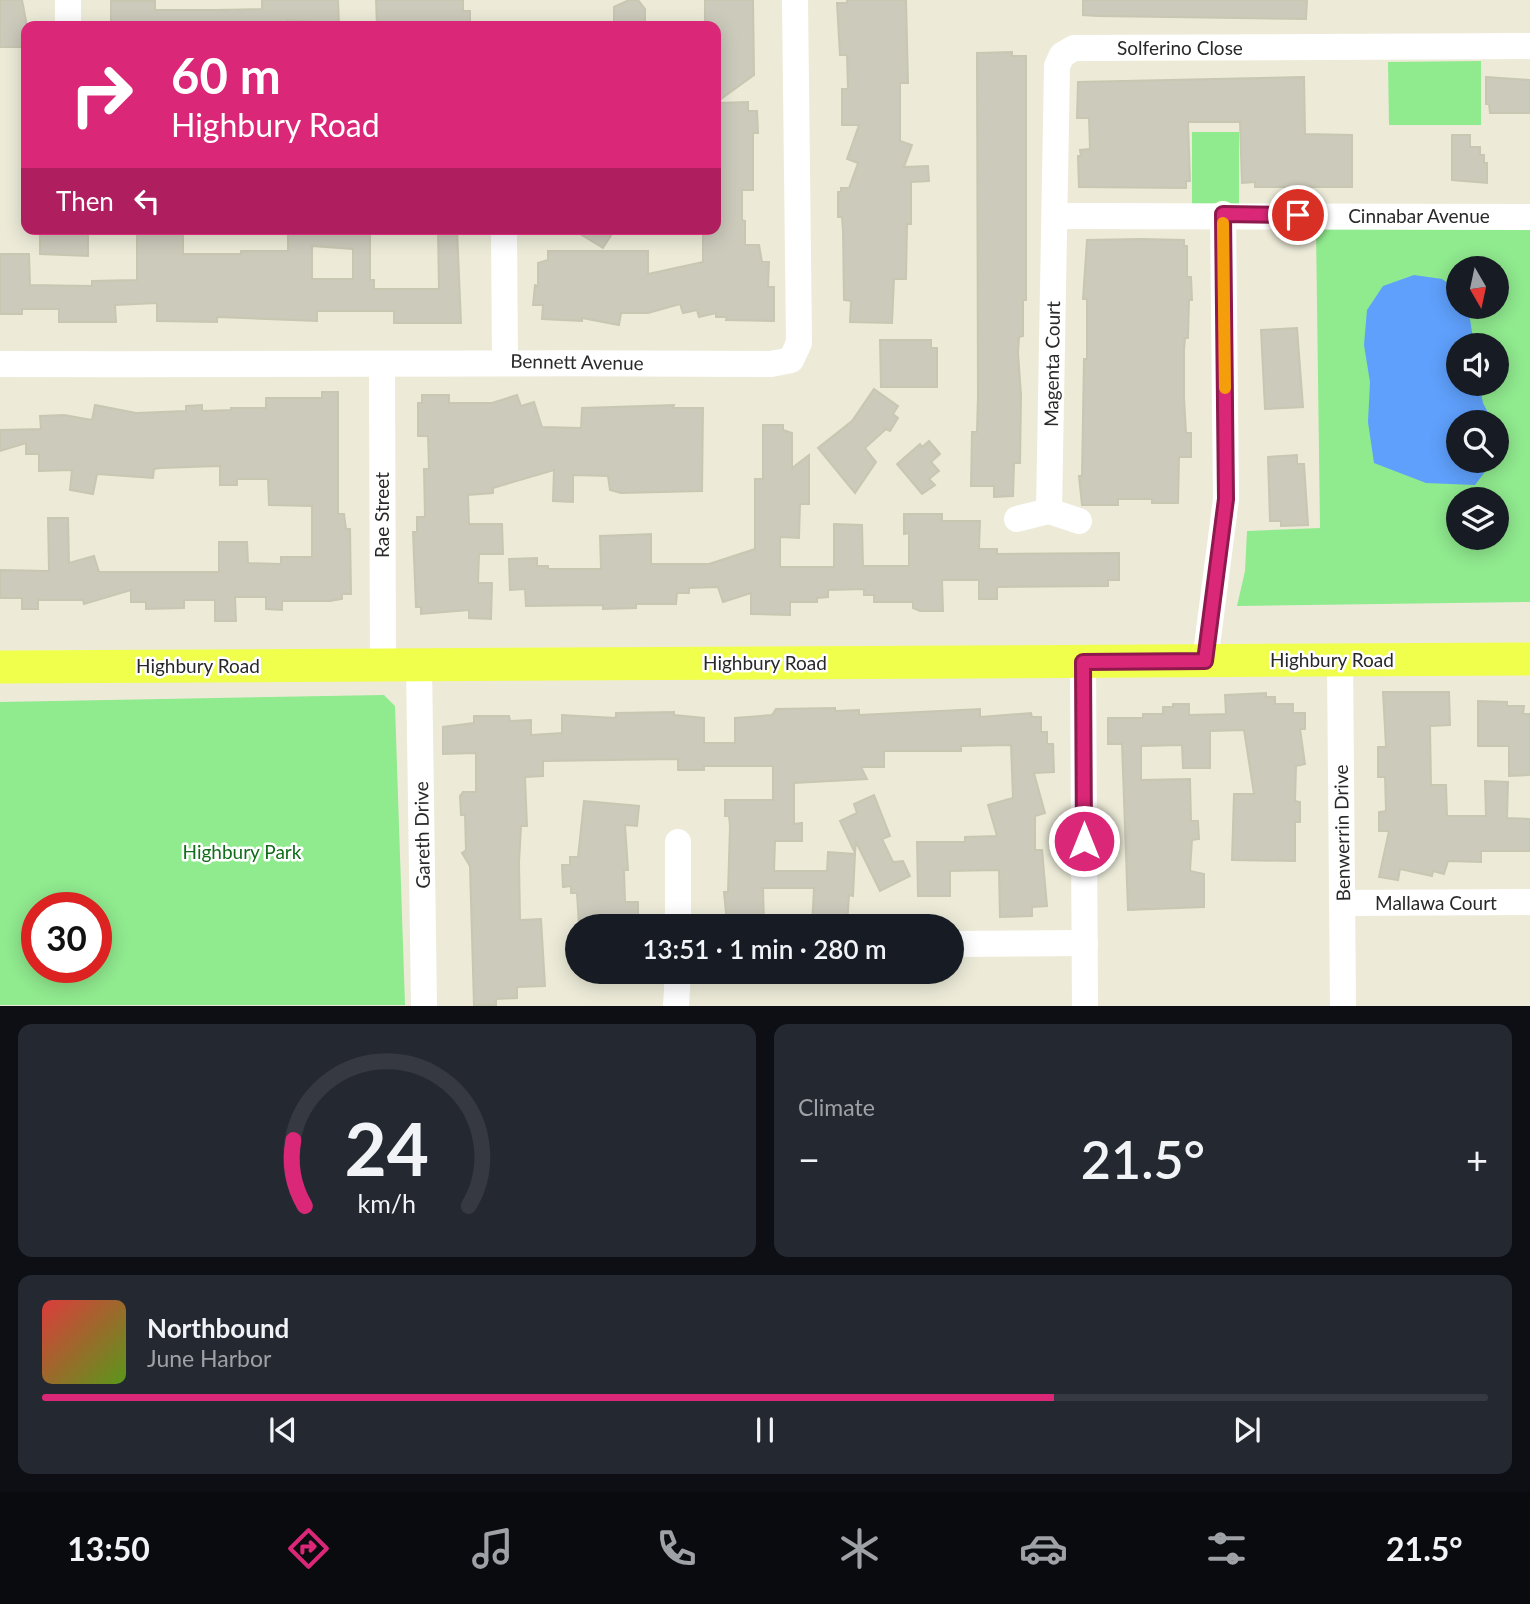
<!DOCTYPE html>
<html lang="en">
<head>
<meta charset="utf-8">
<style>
	body { margin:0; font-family:Lato,sans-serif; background:#242831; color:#f1f3f6; height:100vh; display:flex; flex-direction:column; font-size:26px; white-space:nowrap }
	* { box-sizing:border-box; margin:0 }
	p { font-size:23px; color:#9ea1a6 }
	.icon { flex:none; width:38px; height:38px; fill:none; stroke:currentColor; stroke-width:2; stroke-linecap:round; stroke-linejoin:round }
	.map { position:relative; height:1006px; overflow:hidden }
	.drawer { display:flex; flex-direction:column; gap:18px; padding:18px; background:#0d0f14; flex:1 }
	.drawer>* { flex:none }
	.top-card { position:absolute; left:21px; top:21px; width:700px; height:214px; border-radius:14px; box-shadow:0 4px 18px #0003; background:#db2777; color:#fff; overflow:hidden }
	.needle { width:46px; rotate:171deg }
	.buttons { position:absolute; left:1446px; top:256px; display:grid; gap:14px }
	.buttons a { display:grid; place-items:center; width:63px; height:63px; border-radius:50%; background:#171b24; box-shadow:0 4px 18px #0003; font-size:35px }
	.speed { position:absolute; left:21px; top:892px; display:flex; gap:14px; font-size:35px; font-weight:700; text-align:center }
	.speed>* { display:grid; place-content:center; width:91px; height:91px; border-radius:50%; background:#171b24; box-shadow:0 4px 18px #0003; line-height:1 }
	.speed .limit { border:10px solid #d22; background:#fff; color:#111 }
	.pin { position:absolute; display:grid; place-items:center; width:60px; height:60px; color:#fff; margin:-30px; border:4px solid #fff; border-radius:50%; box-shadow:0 2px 7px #0007 }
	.me { position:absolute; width:77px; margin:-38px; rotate:0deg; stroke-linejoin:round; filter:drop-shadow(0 0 5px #0008) }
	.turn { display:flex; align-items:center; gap:24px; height:147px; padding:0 35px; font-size:32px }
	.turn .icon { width:91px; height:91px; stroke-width:2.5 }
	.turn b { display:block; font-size:49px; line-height:60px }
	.then { display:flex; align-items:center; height:66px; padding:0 35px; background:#0003; gap:14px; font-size:26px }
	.big { font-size:52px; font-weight:600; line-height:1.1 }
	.drawer .card { flex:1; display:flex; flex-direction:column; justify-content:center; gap:10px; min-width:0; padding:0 24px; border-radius:14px; background:#242831 }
	.drawer .dial { align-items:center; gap:0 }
	.dial svg { height:182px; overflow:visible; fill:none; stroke:#363941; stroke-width:7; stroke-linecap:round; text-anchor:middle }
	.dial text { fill:#f1f3f6; stroke:none }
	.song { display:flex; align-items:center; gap:21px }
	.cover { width:84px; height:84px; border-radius:10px; background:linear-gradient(135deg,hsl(0 70% 55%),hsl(90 70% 35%)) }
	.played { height:7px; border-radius:4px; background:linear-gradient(90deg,#db2777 70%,#363941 70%) }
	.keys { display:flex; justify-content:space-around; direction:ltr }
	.heat { display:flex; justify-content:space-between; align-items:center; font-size:38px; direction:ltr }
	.drawer .tiles { flex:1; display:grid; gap:18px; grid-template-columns:1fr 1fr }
	.card:last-child { grid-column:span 2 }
	.trip { position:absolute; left:565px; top:914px; width:399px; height:70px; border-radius:35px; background:#171b24; box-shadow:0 4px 18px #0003; font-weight:600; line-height:70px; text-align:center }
	.dock { display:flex; height:112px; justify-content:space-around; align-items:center; background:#090b0e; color:#9ea1a6 }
	.dock .icon { width:49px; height:49px }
	.dock .selected { color:#db2777 }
	.dock b { font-size:32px; color:#f1f3f6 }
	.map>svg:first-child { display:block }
</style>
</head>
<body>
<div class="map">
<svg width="1530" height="1006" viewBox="0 0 1530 1006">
	<rect width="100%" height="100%" fill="#edebd8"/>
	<g fill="#90ea8e" fill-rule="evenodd">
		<path d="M1481,61V125H1389L1388,62Z"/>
		<rect x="1192" y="132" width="47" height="72"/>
		<path d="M1316,228H1530V602L1237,606L1245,571L1247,531L1320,528ZM1458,268H1496V306H1458ZM1458,345H1496V383H1458ZM1458,422H1496V460H1458ZM1458,499H1496V537H1458Z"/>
		<path d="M384,695L395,706L405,1005H0V702ZM37,908H96V968H37Z"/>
	</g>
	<path fill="#5fa0fc" d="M1414,275L1442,279L1458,290V306H1468L1474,345H1458V383H1479L1483,403L1493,422H1458V460H1494L1475,485L1426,483L1374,463L1368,422L1370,382L1364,345L1367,310L1383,286Z"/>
	<g fill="#cbcabb" stroke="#c8c7b2" stroke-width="2" fill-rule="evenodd">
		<path d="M0,0H22L27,26L22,29V47H0Z"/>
		<path d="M262,0H338L339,24L287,20V26H111V1H155V10H216L262,9Z"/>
		<path d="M376,0H463V11H470V25L377,26Z"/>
		<path d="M629,0H638L645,9V26H614V7Z"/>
		<path d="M705,0H753L754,75L718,101L716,26H705Z"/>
		<path d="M847,0H906L908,83H900V141L912,145L904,167L928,166L929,181L911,182V224H907L906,279H894L892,323L850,322L851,301L844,300L843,231L842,217H838V192H841V188H849L858,163L847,159L859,125H842V89H848L847,55H840L837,3H847Z"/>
		<path d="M1083,0H1307L1306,19L1098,16L1083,15Z"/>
		<path d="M1012,52V56H1026V300H1023V336L1019,337L1018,353L1021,395L1020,463H1014L1013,496L994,497V486H971L972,432H977L978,395L977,53Z"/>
		<path d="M1304,77L1305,134L1352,135V187H1255V182L1242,183L1240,122H1188L1190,181H1186V188L1079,187L1078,156H1081L1080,150L1090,149L1089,118H1077L1078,82Z"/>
		<path d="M1486,77L1530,80V113H1490L1489,104H1486Z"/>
		<path d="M748,102V111H757L758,133H753V190H742V220L745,221V245H759L762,262H769L768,287H774V321L726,320L727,317H716V313L699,317L697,310L683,313L680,304L648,313H621L619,325L582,318V321L542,319L543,305H533L535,285L538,286V263L548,260V251H648V274L703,262V229H716L718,103Z"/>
		<path d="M1452,135H1470V147H1480V155H1484V163H1487V183L1452,180Z"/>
		<path d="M48,229L88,230V256L40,254V231Z"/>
		<path d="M144,229L183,233V254H241V251H288V229H370V280H374V289H439L438,229H457L461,323H394V311H317V321L217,317V322L157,321V303L115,305L116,322H59V309H22V314H0V254H29L30,285L92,286V281L137,280V232ZM312,246L353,249V279H312Z"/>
		<path d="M572,229H615L603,248Z"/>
		<path d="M1141,239L1184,240V246H1187V277H1191L1192,300H1189L1188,338H1185L1184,350V397L1186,433H1191V457H1179L1178,503H1152V499H1118V505H1082L1079,476H1082L1084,359H1087V299H1083L1087,240Z"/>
		<path d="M1297,328L1303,407L1265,409L1261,330Z"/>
		<path d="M880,340H931V348H937V387H881Z"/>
		<path d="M874,389L898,406L893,414L898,418L890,431L886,429L865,448L876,462L855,493L818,448L852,421Z"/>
		<path d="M322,392H338V514H344L346,529H350L351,594H342V599L330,601H282V610L266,609V597H235L236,621H215V600H184V608L146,609V602H131V590L84,604L83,600H38V609H22V598H0V570L49,571L48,518H68L69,563L94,556L99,572H219V542H247L248,563L281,564V557H312V506L269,505L268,479H237V485H220V466L160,468L154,469L153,478L97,474L93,494L70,490L72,470L39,471V454H26V443L0,451V430L41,429L40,416L64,415L92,420L95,405L136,413L186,411V406L202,405V411L231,410V408H266V398H322Z"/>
		<path d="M422,395H449V403H492L517,395L521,406L534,402L542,427L581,428L582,408L674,405L673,408H703L702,491L621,493L610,490L608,476L573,475V502L553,501L554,470L493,488V493L468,495L469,524H502L503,554H479L478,583H492L491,619L469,618V610L421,614V607H416L413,532H417V517H425L424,469H429L428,436H418V403H422Z"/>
		<path d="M763,425H783V430L792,433V468L809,455V504H800L799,538L780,537V567H834V524L862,525L863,566H909V533L904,534V514H942V521H980L979,549H997V554L1119,553V580H1108V586L997,587V599H979V580H942L943,611H920L913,608V602H874V595H864V589L828,590V597L817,598V602H790V615L751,614V593L723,602L718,587L689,588V593H677L676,604H636V608L603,609V605L526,606L525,589L510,590L509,559L537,558V566H548V569H601L600,536L651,534V564H709L755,549V479H763Z"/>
		<path d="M929,441L940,454L931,462L939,471L929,479L935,485L922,494L897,464L920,444L922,447Z"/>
		<path d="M1297,455V464H1304L1308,525L1281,526V521H1270L1268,457Z"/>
		<path d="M1383,692H1449L1450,725L1430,726L1431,785H1446L1447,816H1486L1485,781L1508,782L1507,818L1530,819V851H1481V862L1448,861L1444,874L1433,871L1432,876L1400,869L1398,880L1379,877L1389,831H1379V812L1386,811L1385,777H1378V747H1386Z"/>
		<path d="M1266,693V697H1275V704H1293V713H1305V729H1300L1305,764L1296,766L1295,801L1300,802V822H1295V861L1232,860L1234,794H1254L1244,730L1210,731V768H1183L1182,745L1141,746V780L1190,779L1191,821H1198L1199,839L1192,840L1190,871L1204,874V907L1128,910L1122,744H1108V718H1143V714H1163V707H1173V704H1189V715L1226,714L1225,695Z"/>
		<path d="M1478,701L1507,702V706H1524L1523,714H1530V775L1509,776V746H1478Z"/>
		<path d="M835,708V711L859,710V715L980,709V717L1031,713L1032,717H1041V732H1047V744H1053L1054,772L1034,773L1045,813L1035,816V850H1042L1047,906L1032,907V916L1000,917L999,870L950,871V896H918L917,842H965V837L997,836L988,805L1013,798L1011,745L961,746V751H884V767H861L867,779L794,783V824L802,823V841H775L774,871H827L828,852L855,854L853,896L849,895L847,926H812L814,888H763L764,926L727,923L724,892H728L730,826L729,816H725V800H773V766H704V770H678V759L543,761V776L525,777L527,826H521L519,863L520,920L541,919L545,986L517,987V998L496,999V1005H474L470,866L462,853L466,850L465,815H461L460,796L463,792H476V753L443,754V727L474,723V716H509L510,721L531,720V735L562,733V715L616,718V713L674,712V715L704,718V743H735V718L772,715L776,709Z"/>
		<path d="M874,795L890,836L882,839L893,862L903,861L910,876L880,891L856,842L855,853L840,821L857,813L854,804Z"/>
		<path d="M584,801L639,806L637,826L625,825L628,870H624L625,902H638V918H633L634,926H579L577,893H571V886L563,887L562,865H570V857H578Z"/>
	</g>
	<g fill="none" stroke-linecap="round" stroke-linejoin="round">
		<g stroke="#fff" stroke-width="26">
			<path d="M68,0V26"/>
			<path d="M1055,216L1530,217"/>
			<path d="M504,229L505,362"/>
			<path d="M0,364C257,365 514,362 771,364L791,360L799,343L795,0"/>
			<path d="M382,365L383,665"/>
			<path d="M1049,511L1057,66L1062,55L1074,48L1530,46"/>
			<path d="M1017,519L1049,511L1079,521"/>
			<path d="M1340,660L1343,1006"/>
			<path d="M1205,661L1226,499L1223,214"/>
			<path d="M1083,662L1085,1006"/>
			<path d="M419,665L424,1006"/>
			<path d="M678,842V926"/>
			<path d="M1342,903L1530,902"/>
			<path d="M952,944L1085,943"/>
			<path d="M676,1006L678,971"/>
		</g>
		<path stroke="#f0ff4b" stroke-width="33" d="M0,667L1530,659"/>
	</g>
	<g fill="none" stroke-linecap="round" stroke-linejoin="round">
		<g stroke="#8e194d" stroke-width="18">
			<path id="route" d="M1084,841L1083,662L1205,661L1226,499L1223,214L1298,215"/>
		</g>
		<use href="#route" stroke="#db2777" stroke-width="12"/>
		<path stroke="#f59e0b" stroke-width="12" d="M1223,223L1225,388"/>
	</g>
	<g text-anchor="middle" stroke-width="5" stroke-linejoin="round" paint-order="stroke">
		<g font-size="19" fill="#292929" stroke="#fff">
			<text x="1180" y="55">Solferino Close</text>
			<text x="1419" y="223">Cinnabar Avenue</text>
			<text transform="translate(577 362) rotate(1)" y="7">Bennett Avenue</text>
			<text transform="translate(1052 364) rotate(-89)" y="7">Magenta Court</text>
			<text transform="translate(382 515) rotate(-90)" y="7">Rae Street</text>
			<text x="1332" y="667">Highbury Road</text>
			<text x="765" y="670">Highbury Road</text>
			<text x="198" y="673">Highbury Road</text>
			<text transform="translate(1342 833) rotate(-91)" y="7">Benwerrin Drive</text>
			<text transform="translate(422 835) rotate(-91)" y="7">Gareth Drive</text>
			<text x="1436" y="910">Mallawa Court</text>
		</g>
		<g font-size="19" fill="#126d1b" stroke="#fff">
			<text x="242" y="859">Highbury Park</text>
		</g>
	</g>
</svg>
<div class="buttons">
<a><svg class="needle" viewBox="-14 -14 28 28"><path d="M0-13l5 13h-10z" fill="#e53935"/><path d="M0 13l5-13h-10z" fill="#9ea1a6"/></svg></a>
<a><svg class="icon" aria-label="sound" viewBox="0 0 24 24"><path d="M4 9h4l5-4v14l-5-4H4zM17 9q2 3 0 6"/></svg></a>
<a><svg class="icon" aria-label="search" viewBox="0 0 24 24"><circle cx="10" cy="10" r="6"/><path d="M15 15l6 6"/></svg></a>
<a><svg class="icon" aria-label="layers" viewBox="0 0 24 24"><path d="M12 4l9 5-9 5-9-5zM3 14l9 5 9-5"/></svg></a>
</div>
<div class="speed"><div class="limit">30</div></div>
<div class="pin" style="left:1298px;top:215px;background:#d93025"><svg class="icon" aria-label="arrive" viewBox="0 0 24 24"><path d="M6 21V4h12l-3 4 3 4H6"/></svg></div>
<svg class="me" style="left:1084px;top:841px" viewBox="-20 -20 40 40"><circle r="17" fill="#db2777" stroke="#fff" stroke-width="3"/><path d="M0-11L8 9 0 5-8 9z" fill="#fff"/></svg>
<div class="trip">13:51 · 1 min · 280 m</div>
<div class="top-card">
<div class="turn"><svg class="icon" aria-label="right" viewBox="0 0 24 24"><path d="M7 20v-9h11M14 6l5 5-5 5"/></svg><div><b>60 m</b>Highbury Road</div></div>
<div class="then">Then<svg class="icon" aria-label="left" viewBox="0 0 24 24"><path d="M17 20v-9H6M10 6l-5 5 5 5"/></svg></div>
</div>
</div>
<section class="drawer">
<div class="tiles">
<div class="card dial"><svg viewBox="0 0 100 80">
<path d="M14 69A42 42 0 1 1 86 69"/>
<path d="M14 69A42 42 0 0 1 9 40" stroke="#db2777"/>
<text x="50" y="56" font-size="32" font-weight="700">24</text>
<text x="50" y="72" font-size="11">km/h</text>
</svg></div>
<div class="card"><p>Climate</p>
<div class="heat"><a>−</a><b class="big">21.5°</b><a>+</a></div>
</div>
<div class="card">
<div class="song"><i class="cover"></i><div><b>Northbound</b><p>June Harbor</p></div></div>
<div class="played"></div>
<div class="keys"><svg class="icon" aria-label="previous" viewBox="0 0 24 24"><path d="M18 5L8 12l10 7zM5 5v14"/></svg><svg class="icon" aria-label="pause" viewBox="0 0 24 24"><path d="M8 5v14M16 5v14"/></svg><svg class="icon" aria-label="next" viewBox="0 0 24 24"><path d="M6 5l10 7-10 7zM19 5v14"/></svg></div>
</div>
</div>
</section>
<nav class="dock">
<b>13:50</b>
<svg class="icon selected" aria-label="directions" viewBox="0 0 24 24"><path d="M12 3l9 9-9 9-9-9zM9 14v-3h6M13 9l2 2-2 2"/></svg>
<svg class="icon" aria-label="music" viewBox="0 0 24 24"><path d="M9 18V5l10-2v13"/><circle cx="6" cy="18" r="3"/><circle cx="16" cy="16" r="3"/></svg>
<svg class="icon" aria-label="phone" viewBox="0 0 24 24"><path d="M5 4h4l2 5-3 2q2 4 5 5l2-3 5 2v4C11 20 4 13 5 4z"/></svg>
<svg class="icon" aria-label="climate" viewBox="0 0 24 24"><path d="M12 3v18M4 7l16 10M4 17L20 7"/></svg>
<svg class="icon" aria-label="car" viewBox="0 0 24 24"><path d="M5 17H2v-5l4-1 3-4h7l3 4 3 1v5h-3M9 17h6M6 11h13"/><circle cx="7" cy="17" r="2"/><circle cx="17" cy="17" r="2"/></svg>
<svg class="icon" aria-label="filters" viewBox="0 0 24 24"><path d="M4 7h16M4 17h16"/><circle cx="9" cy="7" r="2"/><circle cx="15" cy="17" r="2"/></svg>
<b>21.5°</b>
</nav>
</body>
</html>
